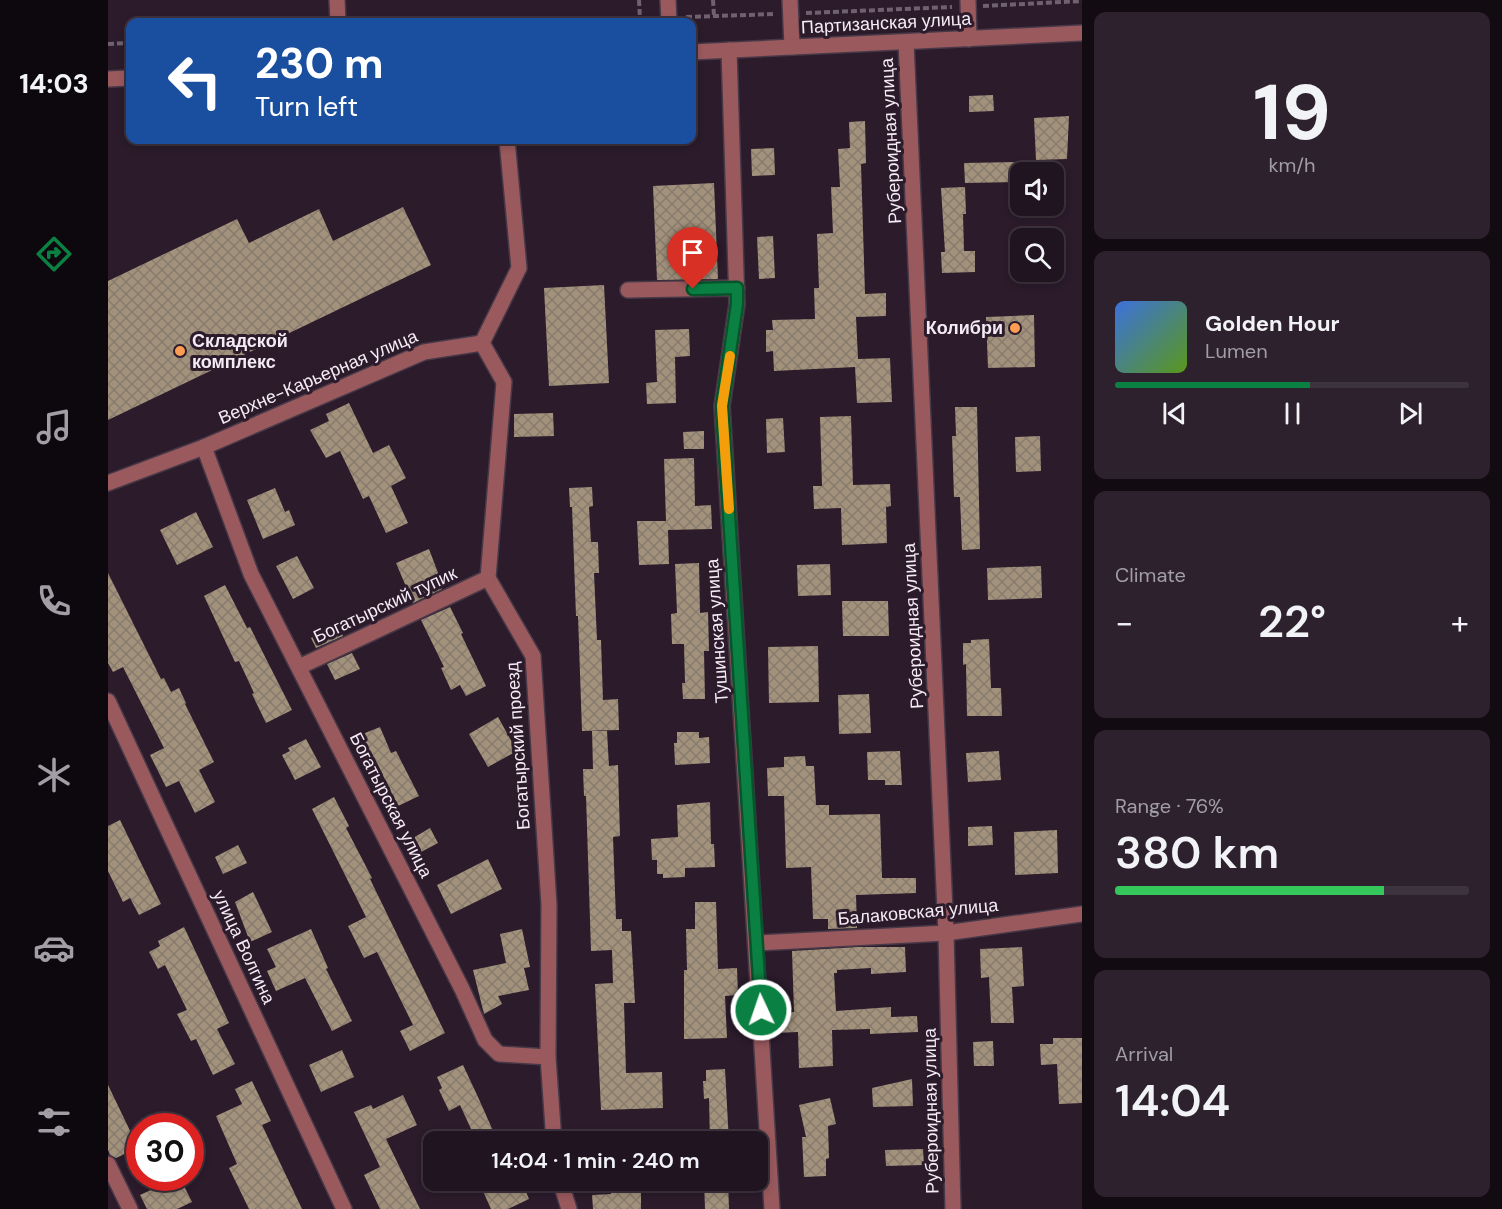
<!DOCTYPE html>
<html lang="en">
<head>
<meta charset="utf-8">
<style>
	body { margin:0; font-family:"DM Sans",sans-serif; background:#2d212d; color:#f1f3f6; height:100vh; display:flex; flex-direction:column; font-size:22px; white-space:nowrap }
	* { box-sizing:border-box; margin:0 }
	p { font-size:20px; color:#a29ea5 }
	.icon { flex:none; width:33px; height:33px; fill:none; stroke:currentColor; stroke-width:2; stroke-linecap:round; stroke-linejoin:round }
	.map { position:relative; flex:1; overflow:hidden }
	.drawer { display:flex; flex-direction:column; gap:12px; padding:12px; background:#120b12; width:420px }
	.drawer>* { flex:none }
	.guide { position:absolute; left:18px; top:18px; width:570px; height:126px; border-radius:12px; box-shadow:0 3px 9px #0003,0 0 0 2px #3d333e; background:#1a4fa0; color:#fff; overflow:hidden }
	.tools { position:absolute; left:902px; top:162px; display:grid; gap:12px }
	.tools a { display:grid; place-items:center; width:54px; height:54px; border-radius:12px; background:#201420; box-shadow:0 3px 9px #0003,0 0 0 2px #3d333e; font-size:30px }
	.speed { position:absolute; left:18px; top:1113px; display:flex; gap:12px; font-size:30px; font-weight:700; text-align:center }
	.speed>* { display:grid; place-content:center; width:78px; height:78px; border-radius:50%; background:#201420; box-shadow:0 3px 9px #0003,0 0 0 2px #3d333e; line-height:1 }
	.speed .limit { border:9px solid #d22; background:#fff; color:#111 }
	.pin { position:absolute; display:grid; place-items:center; width:51px; height:51px; color:#fff; margin:-62px -26px; border-radius:50% 50% 50% 0; rotate:-45deg; box-shadow:0 0 6px #0007 }
	.pin .icon { rotate:45deg }
	.me { position:absolute; width:66px; margin:-33px; rotate:357deg; stroke-linejoin:round; filter:drop-shadow(0 0 4px #0008) }
	.turn { display:flex; align-items:center; gap:21px; height:126px; padding:0 30px; font-size:27px }
	.turn .icon { width:78px; height:78px; stroke-width:2.5 }
	.turn b { display:block; font-size:42px; line-height:51px }
	.big { font-size:45px; font-weight:600; line-height:1.1 }
	.drawer .widget { flex:1; display:flex; flex-direction:column; justify-content:center; gap:9px; min-width:0; padding:0 21px; border-radius:12px; background:#2d212d }
	.drawer .dial { align-items:center; gap:0 }
	.dial b { font-size:78px; line-height:1 }
	.song { display:flex; align-items:center; gap:18px }
	.cover { width:72px; height:72px; border-radius:9px; background:linear-gradient(135deg,hsl(220 70% 55%),hsl(90 70% 35%)) }
	.played { height:6px; border-radius:3px; background:linear-gradient(90deg,#0b8043 55%,#3d333e 55%) }
	.keys { display:flex; justify-content:space-around; direction:ltr }
	.heat { display:flex; justify-content:space-between; align-items:center; font-size:33px; direction:ltr }
	.charge { height:9px; border-radius:4px; background:linear-gradient(90deg,#34c759 76%,#3d333e 0) }
	.trip { position:absolute; left:315px; top:1131px; width:345px; height:60px; border-radius:12px; background:#201420; box-shadow:0 3px 9px #0003,0 0 0 2px #3d333e; font-weight:600; line-height:60px; text-align:center }
	main { display:flex; flex:1; min-height:0 }
	.tab-bar { display:flex; flex-direction:column; width:108px; justify-content:space-around; align-items:center; background:#0d080d; color:#a29ea5 }
	.tab-bar .icon { width:42px; height:42px }
	.tab-bar .active { color:#0b8043 }
	.tab-bar b { font-size:27px; color:#f1f3f6 }
	.map>svg:first-child { display:block }
</style>
</head>
<body>
<main>
<nav class="tab-bar">
<b>14:03</b>
<svg class="icon active" aria-label="directions" viewBox="0 0 24 24"><path d="M12 3l9 9-9 9-9-9zM9 14v-3h6M13 9l2 2-2 2"/></svg>
<svg class="icon" aria-label="music" viewBox="0 0 24 24"><path d="M9 18V5l10-2v13"/><circle cx="6" cy="18" r="3"/><circle cx="16" cy="16" r="3"/></svg>
<svg class="icon" aria-label="phone" viewBox="0 0 24 24"><path d="M5 4h4l2 5-3 2q2 4 5 5l2-3 5 2v4C11 20 4 13 5 4z"/></svg>
<svg class="icon" aria-label="climate" viewBox="0 0 24 24"><path d="M12 3v18M4 7l16 10M4 17L20 7"/></svg>
<svg class="icon" aria-label="car" viewBox="0 0 24 24"><path d="M5 17H2v-5l4-1 3-4h7l3 4 3 1v5h-3M9 17h6M6 11h13"/><circle cx="7" cy="17" r="2"/><circle cx="17" cy="17" r="2"/></svg>
<svg class="icon" aria-label="filters" viewBox="0 0 24 24"><path d="M4 7h16M4 17h16"/><circle cx="9" cy="7" r="2"/><circle cx="15" cy="17" r="2"/></svg>
</nav>
<div class="map">
<svg width="974" height="1209" viewBox="0 0 974 1209">
	<defs>
		<pattern id="building-cross-hatch" width="8" height="8" patternUnits="userSpaceOnUse" patternTransform="scale(1.5)"><rect width="8" height="8" fill="#a2927c"/><path d="M0 0l8 8M0 8l8-8" fill="none" stroke="#887b6d"/></pattern>
	</defs>
	<rect width="100%" height="100%" fill="#2b1b2b"/>
	<g fill="url(#building-cross-hatch)">
		<path d="M885,95L886,111L861,112V96Z"/>
		<path d="M961,116L959,159L928,160L926,118Z"/>
		<path d="M757,121L758,163L753,164L757,294L778,293V316L748,317L750,359L782,358L784,402L749,403L747,367L666,371L665,351L658,352V330H665L664,320L707,319L706,288H711L709,234L725,233L723,187H732L730,149L742,148L741,122Z"/>
		<path d="M666,148L667,175L644,176L643,149Z"/>
		<path d="M912,162V182L857,183L856,163Z"/>
		<path d="M606,183L610,279L549,280L545,186Z"/>
		<path d="M857,187L858,214H855L856,251H867V272L834,273L833,252H837L833,188Z"/>
		<path d="M295,207L323,265L0,420V281L129,219L141,243L211,209L225,241Z"/>
		<path d="M665,236L667,278L651,279L649,237Z"/>
		<path d="M496,285L501,383L441,386L436,288Z"/>
		<path d="M926,315L927,367L880,368L878,317Z"/>
		<path d="M581,329L582,356L567,357L568,403L539,404L538,383L549,382L547,330Z"/>
		<path d="M241,403L265,453L281,445L298,478L283,486L300,523L278,533L261,496L255,499L232,451L218,458L202,430L221,421L218,414Z"/>
		<path d="M847,407H869L872,549L854,550L852,497H846L844,436H848Z"/>
		<path d="M445,413L446,436L406,437V414Z"/>
		<path d="M743,416L745,485L782,484L783,506L778,507L779,543L734,545L733,508L706,509L705,486H714L712,417Z"/>
		<path d="M675,418L677,452L659,453L658,419Z"/>
		<path d="M596,431V449H576L575,432Z"/>
		<path d="M932,436L933,471L908,472L907,437Z"/>
		<path d="M586,458L587,506L603,505L604,529L560,530L561,564L531,565L529,521H558L556,459Z"/>
		<path d="M484,487L485,506L481,507L483,542H490L491,573H486L489,640H493L495,700L510,699L511,730L474,731L470,616H468L464,507H462L461,488Z"/>
		<path d="M167,488L177,512L181,510L187,525L155,539L139,500Z"/>
		<path d="M88,512L105,547L69,565L52,530Z"/>
		<path d="M321,549L332,578L329,579L334,589L305,603L288,563Z"/>
		<path d="M189,556L206,588L185,599L168,566Z"/>
		<path d="M591,563L592,613L600,612L601,651H596L597,699H575L574,683H577L576,644H564L563,614L569,613L567,564Z"/>
		<path d="M722,564L723,595L690,596L689,565Z"/>
		<path d="M933,566L934,598L880,600L879,568Z"/>
		<path d="M0,573L53,679L56,678L63,692L71,688L78,703L77,704L106,762L91,770L107,802L87,813L71,781L58,787L42,755L56,748L15,667L5,672L0,663Z"/>
		<path d="M117,585L139,628L142,627L184,710L158,723L144,694L146,693L131,661L127,662L96,596Z"/>
		<path d="M734,601H780L781,636H735Z"/>
		<path d="M342,607L355,633L353,634L378,686L358,696L352,685L343,690L333,668L336,667L313,620Z"/>
		<path d="M229,624L235,636L208,648L203,638Z"/>
		<path d="M881,639L883,688H893L894,716H859L858,664L855,665V643H863V640Z"/>
		<path d="M710,646L711,702L661,703L660,647Z"/>
		<path d="M244,653L252,669L227,680L219,664Z"/>
		<path d="M761,694L763,733L731,734L730,695Z"/>
		<path d="M390,717L409,751L380,767L361,734Z"/>
		<path d="M272,727L283,753L288,751L311,796L290,806L266,757L262,759L252,735Z"/>
		<path d="M484,731H499L501,766L510,765L512,836L505,837L508,919H514V931H523L527,1003H516L518,1073L554,1072L555,1108L493,1110L487,984L505,983L504,950L483,951L478,796H476L475,769H485Z"/>
		<path d="M569,732H591V738L601,737L602,763L567,765L566,743H569Z"/>
		<path d="M198,739L213,767L187,780L174,755L182,751L180,748Z"/>
		<path d="M792,751L794,785H777V780H760L759,752Z"/>
		<path d="M891,751L893,780L860,782L858,753Z"/>
		<path d="M697,756L698,766H706L708,805H721V815L772,814L774,878H808V893L748,895L749,928L720,929V919H705L703,867L678,868L676,796H660L659,768L676,767V757Z"/>
		<path d="M226,797L241,826L238,828L264,878L262,879L337,1033L302,1051L292,1031L305,1025L269,952L256,958L240,926L258,917L204,809Z"/>
		<path d="M602,802L603,844H606L607,867L577,868V877L555,878V874H549V860H544L543,839L570,837L569,805Z"/>
		<path d="M12,820L53,904L31,915L22,898L15,902L0,871V826Z"/>
		<path d="M884,826L885,845L860,846V827Z"/>
		<path d="M322,828L330,843L313,852L305,838Z"/>
		<path d="M949,830L950,873L907,875L906,832Z"/>
		<path d="M130,845L139,863L115,874L107,857Z"/>
		<path d="M380,859L394,889L343,914L329,885Z"/>
		<path d="M145,892L164,932L142,942L127,902Z"/>
		<path d="M587,902H608L610,969L629,968L630,995L617,996L619,1038L576,1039V970H579L578,929H587Z"/>
		<path d="M76,927L121,1023L109,1029L127,1064L105,1075L88,1039L83,1041L69,1014L79,1010L57,965L50,969L41,952L52,946L50,941Z"/>
		<path d="M203,929L220,968L218,969L244,1021L224,1031L197,978L168,991L159,971L168,967L159,949Z"/>
		<path d="M414,929L422,967L416,968L421,990L390,996L394,1004L376,1014L365,970L398,963L392,934Z"/>
		<path d="M750,947H797L798,972L763,974V968L729,970V973H726L728,1011L783,1007V1017L809,1016L810,1032L762,1034V1029L724,1030L725,1066L691,1068L690,1032L667,1033L666,1013L686,1012L684,951Z"/>
		<path d="M914,947L916,986L904,987L906,1023H883L881,977L873,978L872,949Z"/>
		<path d="M945,1038H974V1103L951,1104L949,1064L933,1065L932,1044H945Z"/>
		<path d="M885,1041L886,1066H866L865,1042Z"/>
		<path d="M234,1050L246,1077L213,1092L201,1065Z"/>
		<path d="M355,1065L370,1097L390,1142H369L352,1105L341,1111L331,1090L334,1088L329,1077Z"/>
		<path d="M617,1069L621,1142H602L601,1098L596,1099L595,1081H598V1070Z"/>
		<path d="M804,1079L805,1106L765,1107L764,1088Z"/>
		<path d="M144,1081L163,1121L154,1125L194,1209H141L121,1168L129,1164L108,1116L134,1104L127,1089Z"/>
		<path d="M0,1085L26,1139L21,1142L25,1150L8,1158L2,1155L0,1150Z"/>
		<path d="M295,1095L309,1125L278,1139L312,1209H272L256,1175L272,1167L246,1112L263,1105L265,1109Z"/>
		<path d="M722,1098L728,1124L720,1126L721,1158L718,1159V1176L696,1177L694,1137H698L691,1105Z"/>
		<path d="M815,1149L816,1165L778,1166L777,1150Z"/>
		<path d="M69,1178H72L84,1202L69,1209H39L32,1195Z"/>
		<path d="M370,1180H413L421,1199L400,1209H383Z"/>
		<path d="M502,1180H525L526,1193H533V1209H485L484,1195L503,1194Z"/>
		<path d="M596,1180H620L621,1209H597Z"/>
	</g>
	<g fill="none" stroke-linecap="round" stroke-linejoin="round">
		<g stroke="#473847" stroke-width="18">
			<g id="minor">
				<path d="M229,0L230,22"/>
				<path d="M560,0L561,22"/>
				<path d="M682,0L684,47"/>
				<path d="M860,0L861,39"/>
				<path d="M798,42L838,933L845,1209"/>
				<path d="M621,50L629,304L614,406L664,1209"/>
				<path d="M584,52L974,33"/>
				<path d="M0,79L22,78"/>
				<path d="M520,290L629,288"/>
				<path d="M374,343L396,382L380,578L425,656L441,905L440,1057L446,1142"/>
				<path d="M374,343L411,268L399,140"/>
				<path d="M96,447L143,574L354,989L377,1040L391,1054L440,1057"/>
				<path d="M0,483L96,447L316,352L374,343"/>
				<path d="M191,667L380,578"/>
				<path d="M0,701L236,1209"/>
				<path d="M649,943L838,933L974,914"/>
				<path d="M0,1164L22,1209"/>
				<path d="M452,1180L461,1209"/>
			</g>
		</g>
		<g stroke="#6f616f" stroke-width="4" stroke-dasharray="6 3" stroke-linecap="butt">
			<path d="M531,0L532,19"/>
			<path d="M605,0L606,16"/>
			<path d="M875,6L974,1"/>
			<path d="M698,13L844,7"/>
			<path d="M578,17L667,14"/>
			<path d="M443,22L544,18"/>
			<path d="M0,44L22,43"/>
		</g>
		<use href="#minor" stroke="#99595d" stroke-width="15"/>
	</g>
	<g fill="none" stroke-linecap="round" stroke-linejoin="round">
		<g stroke="#07532c" stroke-width="15">
			<path id="route" d="M585,289L629,288V304L614,406L653,1010"/>
		</g>
		<use href="#route" stroke="#0b8043" stroke-width="10"/>
		<path stroke="#f59e0b" stroke-width="10" d="M621,509L614,406L622,356"/>
	</g>
	<g fill="#fd9d54" stroke="#2b1b2b" stroke-width="2">
		<circle cx="907" cy="328" r="6"/>
		<circle cx="72" cy="351" r="6"/>
	</g>
	<g text-anchor="middle" stroke-width="6" stroke-linejoin="round" paint-order="stroke">
		<g font-size="18" fill="#f5ebf5" stroke="#2b1b2b">
			<text transform="translate(778 23) rotate(-3)" y="6">Партизанская улица</text>
			<text transform="translate(783 141) rotate(-93)" y="6">Рубероидная улица</text>
			<text transform="translate(210 377) rotate(-23)" y="6">Верхне-Карьерная улица</text>
			<text transform="translate(277 605) rotate(-25)" y="6">Богатырский тупик</text>
			<text transform="translate(805 626) rotate(-93)" y="6">Рубероидная улица</text>
			<text transform="translate(609 631) rotate(-94)" y="6">Тушинская улица</text>
			<text transform="translate(410 746) rotate(-94)" y="6">Богатырский проезд</text>
			<text transform="translate(283 805) rotate(63)" y="6">Богатырская улица</text>
			<text transform="translate(810 912) rotate(-5)" y="6">Балаковская улица</text>
			<text transform="translate(136 947) rotate(65)" y="6">улица Волгина</text>
			<text transform="translate(823 1111) rotate(-91)" y="6">Рубероидная улица</text>
		</g>
		<g font-size="18" font-weight="bold" fill="#f5ebf5" stroke="#2b1b2b" text-anchor="end">
			<text x="895" y="334">Колибри</text>
			<text x="84" y="347" text-anchor="start">Складской<tspan x="84" dy="21">комплекс</tspan></text>
		</g>
	</g>
</svg>
<div class="tools">
<a><svg class="icon" aria-label="sound" viewBox="0 0 24 24"><path d="M4 9h4l5-4v14l-5-4H4zM17 9q2 3 0 6"/></svg></a>
<a><svg class="icon" aria-label="search" viewBox="0 0 24 24"><circle cx="10" cy="10" r="6"/><path d="M15 15l6 6"/></svg></a>
</div>
<div class="speed"><div class="limit">30</div></div>
<div class="pin" style="left:585px;top:289px;background:#d93025"><svg class="icon" aria-label="arrive" viewBox="0 0 24 24"><path d="M6 21V4h12l-3 4 3 4H6"/></svg></div>
<svg class="me" style="left:653px;top:1010px" viewBox="-20 -20 40 40"><circle r="17" fill="#0b8043" stroke="#fff" stroke-width="3"/><path d="M0-11L8 9 0 5-8 9z" fill="#fff"/></svg>
<div class="trip">14:04 · 1 min · 240 m</div>
<div class="guide">
<div class="turn"><svg class="icon" aria-label="left" viewBox="0 0 24 24"><path d="M17 20v-9H6M10 6l-5 5 5 5"/></svg><div><b>230 m</b>Turn left</div></div>
</div>
</div>
<section class="drawer">
<div class="widget dial"><b>19</b><p>km/h</p></div>
<div class="widget">
<div class="song"><i class="cover"></i><div><b>Golden Hour</b><p>Lumen</p></div></div>
<div class="played"></div>
<div class="keys"><svg class="icon" aria-label="previous" viewBox="0 0 24 24"><path d="M18 5L8 12l10 7zM5 5v14"/></svg><svg class="icon" aria-label="pause" viewBox="0 0 24 24"><path d="M8 5v14M16 5v14"/></svg><svg class="icon" aria-label="next" viewBox="0 0 24 24"><path d="M6 5l10 7-10 7zM19 5v14"/></svg></div>
</div>
<div class="widget"><p>Climate</p>
<div class="heat"><a>−</a><b class="big">22°</b><a>+</a></div>
</div>
<div class="widget"><p>Range · 76%</p><b class="big">380 km</b><div class="charge"></div></div>
<div class="widget"><p>Arrival</p><b class="big">14:04</b></div>
</section>
</main>
</body>
</html>
